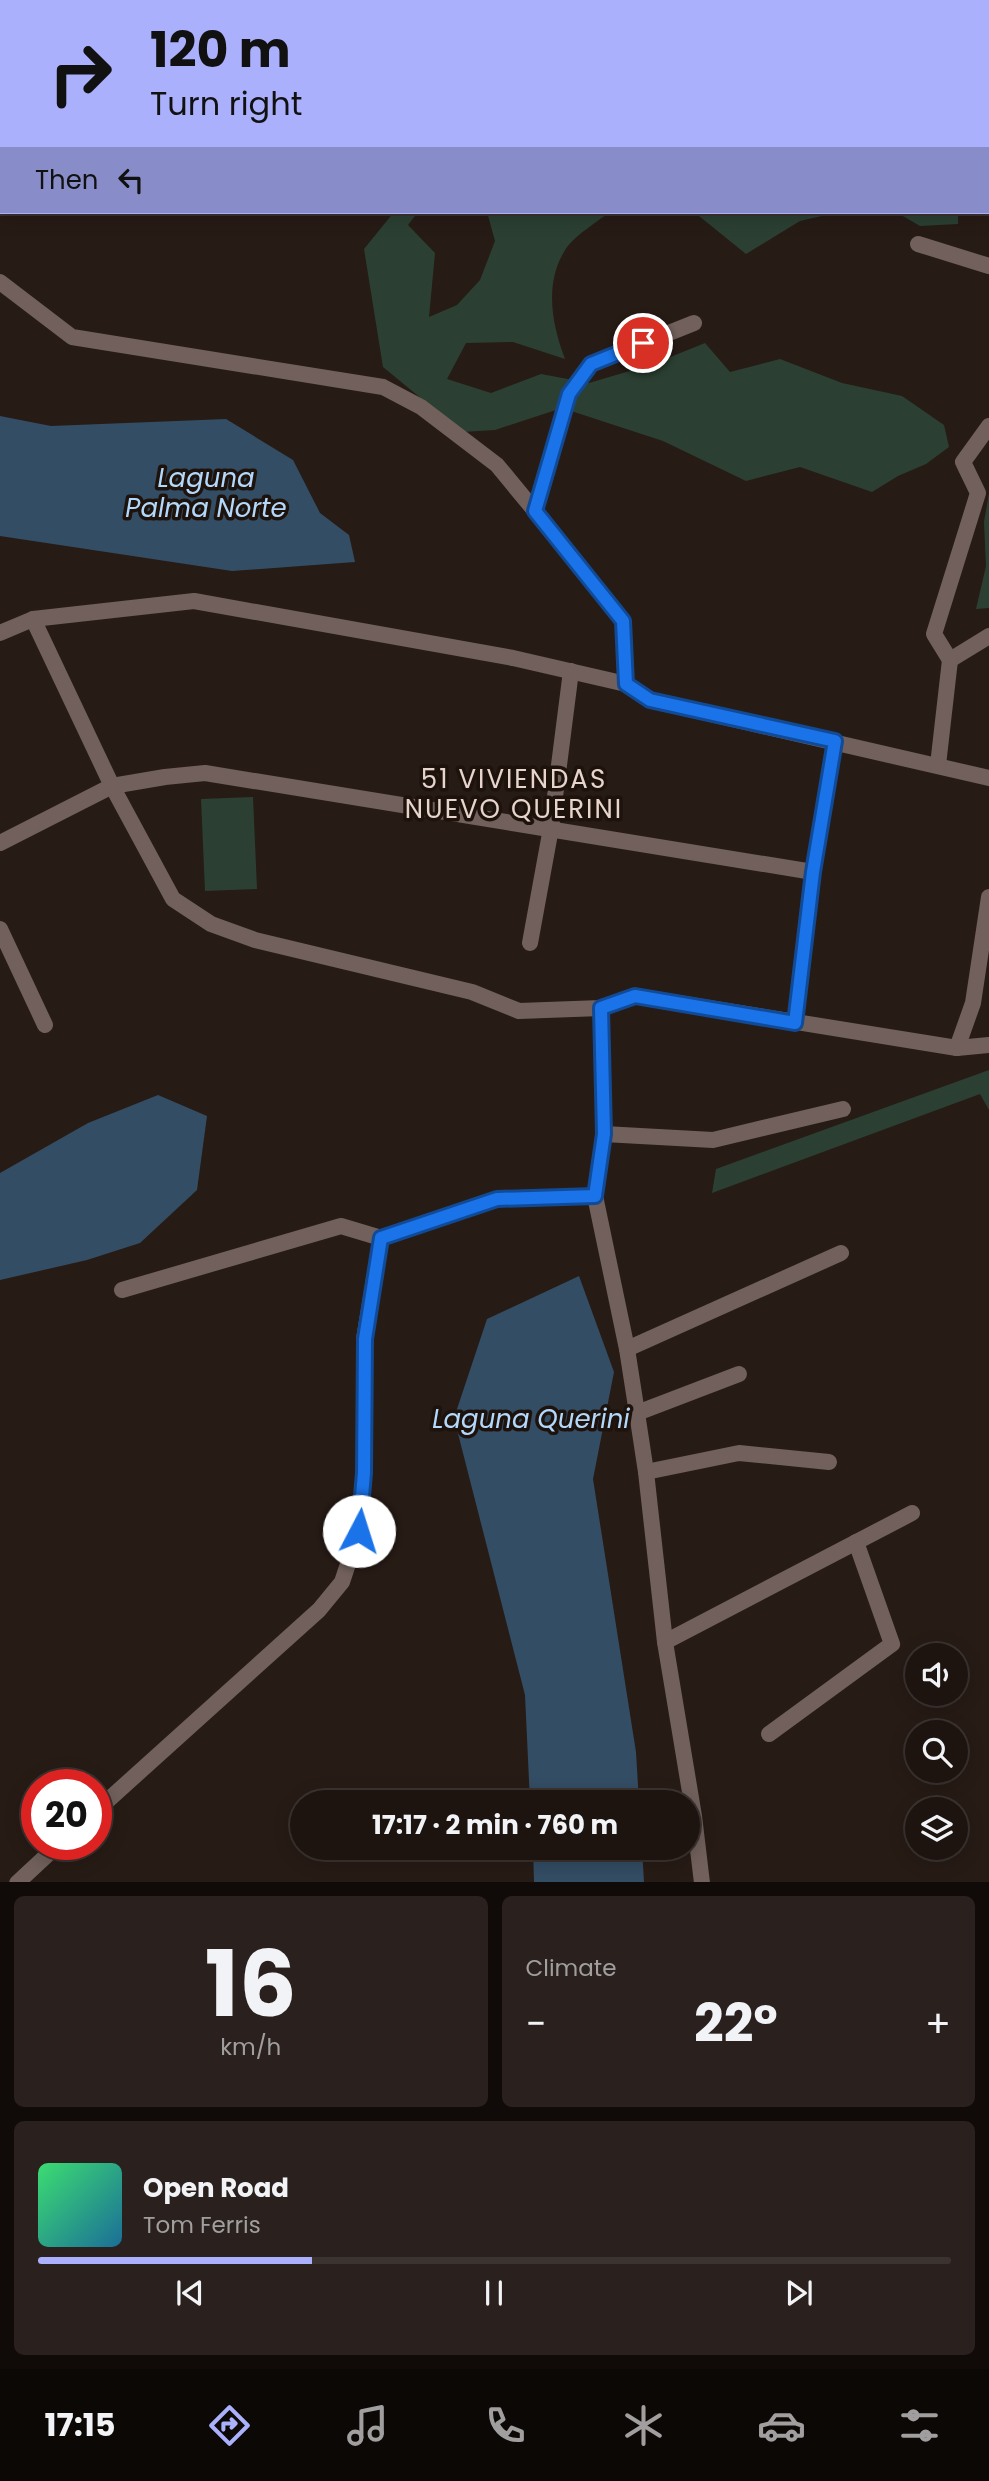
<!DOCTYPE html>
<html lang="en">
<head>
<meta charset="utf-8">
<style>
	body { margin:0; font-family:Poppins,sans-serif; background:#2a211e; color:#f1f3f6; height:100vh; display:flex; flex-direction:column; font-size:26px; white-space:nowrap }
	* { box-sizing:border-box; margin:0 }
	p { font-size:23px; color:#a09e9f }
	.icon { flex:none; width:38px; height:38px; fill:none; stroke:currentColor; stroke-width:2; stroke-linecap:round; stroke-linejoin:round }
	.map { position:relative; height:1882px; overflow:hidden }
	.sheet { display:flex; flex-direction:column; gap:14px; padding:14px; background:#100b09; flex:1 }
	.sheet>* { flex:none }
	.top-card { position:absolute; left:0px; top:0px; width:990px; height:214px; box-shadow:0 4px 18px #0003,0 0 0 2px #3b3330; background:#aab0fb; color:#111; overflow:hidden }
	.controls { position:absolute; left:905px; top:1643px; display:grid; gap:14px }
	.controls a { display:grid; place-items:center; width:63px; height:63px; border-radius:50%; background:#1d1410; box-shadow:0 4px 18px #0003,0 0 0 2px #3b3330; font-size:35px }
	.speed { position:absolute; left:21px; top:1769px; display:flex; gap:14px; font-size:35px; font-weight:700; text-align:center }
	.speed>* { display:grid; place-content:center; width:91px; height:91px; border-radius:50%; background:#1d1410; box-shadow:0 4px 18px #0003,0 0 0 2px #3b3330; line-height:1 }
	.speed .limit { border:10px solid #d22; background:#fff; color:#111 }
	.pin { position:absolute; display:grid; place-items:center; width:60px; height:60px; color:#fff; margin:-30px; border:4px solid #fff; border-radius:50%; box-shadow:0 2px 7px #0007 }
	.me { position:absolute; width:77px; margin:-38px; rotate:5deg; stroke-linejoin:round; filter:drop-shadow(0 0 5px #0008) }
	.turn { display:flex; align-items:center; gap:24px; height:147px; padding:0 35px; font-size:32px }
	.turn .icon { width:91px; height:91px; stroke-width:2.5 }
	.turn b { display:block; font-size:49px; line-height:60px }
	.then { display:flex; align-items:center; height:66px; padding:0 35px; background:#0003; gap:14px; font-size:26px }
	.big { font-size:52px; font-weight:700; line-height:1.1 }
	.sheet .widget { flex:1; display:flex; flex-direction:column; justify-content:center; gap:10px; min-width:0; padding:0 24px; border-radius:10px; background:#2a211e }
	.sheet .dial { align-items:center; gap:0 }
	.dial b { font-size:91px; line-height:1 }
	.song { display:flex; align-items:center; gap:21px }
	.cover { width:84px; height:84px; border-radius:10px; background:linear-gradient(135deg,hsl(140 70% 55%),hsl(200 70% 35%)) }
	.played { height:7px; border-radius:4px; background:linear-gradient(90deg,#aab0fb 30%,#3b3330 30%) }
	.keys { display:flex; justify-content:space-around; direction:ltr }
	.heat { display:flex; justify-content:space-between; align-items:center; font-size:38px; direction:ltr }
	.sheet .tiles { flex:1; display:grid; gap:14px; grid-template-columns:1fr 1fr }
	.widget:last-child { grid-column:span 2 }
	.trip { position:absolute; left:290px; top:1790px; width:410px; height:70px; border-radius:35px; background:#1d1410; box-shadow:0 4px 18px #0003,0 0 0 2px #3b3330; font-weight:700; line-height:70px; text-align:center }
	.tab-bar { display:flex; height:112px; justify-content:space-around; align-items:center; background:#0c0806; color:#a09e9f }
	.tab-bar .icon { width:49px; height:49px }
	.tab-bar .selected { color:#aab0fb }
	.tab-bar b { font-size:32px; color:#f1f3f6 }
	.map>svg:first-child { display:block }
</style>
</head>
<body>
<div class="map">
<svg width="989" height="1883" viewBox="0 0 989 1883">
	<rect width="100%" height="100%" fill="#271b15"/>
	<g fill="#2b4032">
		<path d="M394,212H418L408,225L435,253L429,317L457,305L480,280L495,241L487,212H610C597,222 577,234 567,247C544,281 551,322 565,359L513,342L466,343L447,379L491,393L541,374L589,383L653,364L705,343L730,372L780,359L842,383L902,396L944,425L949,447L926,464L898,476L872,492L800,467L746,481L663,441L562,408L495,430L462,432L383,367L364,249Z"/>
		<path d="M694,212H839L800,221L746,254Z"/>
		<path d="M896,212H958V224L920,226Z"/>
		<path d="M989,493V608L976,609L986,566L984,522Z"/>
		<path d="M253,797L257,889L205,891L201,799Z"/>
		<path d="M989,1070V1110L980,1094L712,1193L716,1169Z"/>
	</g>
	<g fill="#334d64">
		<path d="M0,416L51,426L226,419L293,460L320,513L349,535L355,562L232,571L0,536Z"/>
		<path d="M158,1095L207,1116L197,1190L140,1243L87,1260L0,1280V1173L88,1123Z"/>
		<path d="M579,1276L614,1372L593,1479L636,1752L639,1802H530L525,1695L454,1418L487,1319Z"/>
		<path d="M533,1848H642L644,1882H534Z"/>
	</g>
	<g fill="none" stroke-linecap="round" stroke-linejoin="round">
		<g stroke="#71605c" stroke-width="16">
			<path d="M102,0L103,2"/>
			<path d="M132,2L134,0"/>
			<path d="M0,71L2,72"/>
			<path d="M918,244L989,266"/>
			<path d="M0,282L72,337L383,387L421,407L497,465L535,511L623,621L626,684"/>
			<path d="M535,511L569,394L591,364L694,323"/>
			<path d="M33,619L112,786L173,899L211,924L255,940L472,992L519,1011L601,1008L635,996L957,1048L973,1003L989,897"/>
			<path d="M0,633L33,619L194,601L513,658L626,684L650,700L989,778"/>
			<path d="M950,660L989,636"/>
			<path d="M938,765L950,660L934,634L978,493L963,462L989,426"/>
			<path d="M0,843L112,786L165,777L205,773L813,872"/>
			<path d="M0,929L45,1025"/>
			<path d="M530,943L551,828L571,671"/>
			<path d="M601,1008L604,1134L595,1196L627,1349L637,1413L646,1472L665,1642L694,1816L702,1883"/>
			<path d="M795,1023L813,872L835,741"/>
			<path d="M957,1048L989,1045"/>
			<path d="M604,1134L713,1140L843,1109"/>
			<path d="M122,1290L341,1226L381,1238L497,1199L595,1196"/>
			<path d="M627,1349L841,1253"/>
			<path d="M637,1413L739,1374"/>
			<path d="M646,1472L739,1453L829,1462"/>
			<path d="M665,1642L912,1513"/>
			<path d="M769,1734L892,1644L856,1542"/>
			<path d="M96,1811L319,1610L342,1582L359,1531L364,1473V1339L381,1238"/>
			<path d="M17,1883L59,1844"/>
		</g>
	</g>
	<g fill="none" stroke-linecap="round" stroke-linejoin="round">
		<g stroke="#114b97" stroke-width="18">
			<path id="route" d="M359,1531L364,1473L365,1339L381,1238L497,1199L595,1196L604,1134L601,1008L635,996L795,1023L813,872L835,741L650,700L626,684L623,621L535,511L569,394L591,364L643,343"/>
		</g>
		<use href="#route" stroke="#1a73e8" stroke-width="12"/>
	</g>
	<g text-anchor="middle" stroke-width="7" stroke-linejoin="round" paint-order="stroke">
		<g font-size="26" font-style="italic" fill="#b2d8fc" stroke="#1e120c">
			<text x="206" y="487">Laguna<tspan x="206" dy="30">Palma Norte</tspan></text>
			<text x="531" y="1428">Laguna Querini</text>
		</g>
		<g font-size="26" letter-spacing="2" fill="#e6d5cc" stroke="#1e120c">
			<text x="514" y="788">51 VIVIENDAS<tspan x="514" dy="30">NUEVO QUERINI</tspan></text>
		</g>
	</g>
</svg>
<div class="controls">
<a><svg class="icon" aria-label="sound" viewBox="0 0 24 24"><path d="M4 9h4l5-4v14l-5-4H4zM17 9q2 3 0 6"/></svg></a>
<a><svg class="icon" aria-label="search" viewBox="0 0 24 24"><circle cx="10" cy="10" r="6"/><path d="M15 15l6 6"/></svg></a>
<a><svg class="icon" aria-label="layers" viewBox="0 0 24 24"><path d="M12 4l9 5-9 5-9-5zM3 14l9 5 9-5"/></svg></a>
</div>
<div class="speed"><div class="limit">20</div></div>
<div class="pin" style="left:643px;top:343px;background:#d93025"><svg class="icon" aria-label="arrive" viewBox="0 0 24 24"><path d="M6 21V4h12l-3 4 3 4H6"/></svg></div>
<svg class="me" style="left:359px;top:1531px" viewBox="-20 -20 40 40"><circle r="19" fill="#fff"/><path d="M0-13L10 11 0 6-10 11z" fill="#1a73e8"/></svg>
<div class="trip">17:17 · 2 min · 760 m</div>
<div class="top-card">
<div class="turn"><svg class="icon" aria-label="right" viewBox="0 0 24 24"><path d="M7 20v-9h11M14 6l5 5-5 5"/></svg><div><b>120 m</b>Turn right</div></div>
<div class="then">Then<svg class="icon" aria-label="left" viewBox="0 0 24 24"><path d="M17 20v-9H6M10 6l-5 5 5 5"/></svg></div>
</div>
</div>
<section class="sheet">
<div class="tiles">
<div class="widget dial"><b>16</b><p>km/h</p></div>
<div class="widget"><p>Climate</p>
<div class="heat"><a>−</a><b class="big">22°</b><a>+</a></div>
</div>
<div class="widget">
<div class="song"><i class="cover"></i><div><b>Open Road</b><p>Tom Ferris</p></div></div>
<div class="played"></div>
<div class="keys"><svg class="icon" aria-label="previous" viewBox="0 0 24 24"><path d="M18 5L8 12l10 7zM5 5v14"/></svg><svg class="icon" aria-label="pause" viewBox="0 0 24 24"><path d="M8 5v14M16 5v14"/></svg><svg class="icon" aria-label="next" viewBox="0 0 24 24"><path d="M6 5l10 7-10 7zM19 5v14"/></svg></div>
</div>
</div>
</section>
<nav class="tab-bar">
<b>17:15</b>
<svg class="icon selected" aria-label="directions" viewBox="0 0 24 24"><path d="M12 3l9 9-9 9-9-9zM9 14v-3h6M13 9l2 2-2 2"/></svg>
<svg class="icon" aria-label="music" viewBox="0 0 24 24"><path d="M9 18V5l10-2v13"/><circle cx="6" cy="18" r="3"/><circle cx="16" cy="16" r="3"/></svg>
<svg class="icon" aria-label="phone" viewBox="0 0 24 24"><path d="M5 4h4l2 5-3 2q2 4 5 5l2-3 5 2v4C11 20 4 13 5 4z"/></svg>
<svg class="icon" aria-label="climate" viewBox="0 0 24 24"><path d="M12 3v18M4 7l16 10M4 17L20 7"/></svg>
<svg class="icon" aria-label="car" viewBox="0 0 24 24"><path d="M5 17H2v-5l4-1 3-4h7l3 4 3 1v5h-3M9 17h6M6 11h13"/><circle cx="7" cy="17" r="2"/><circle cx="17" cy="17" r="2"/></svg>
<svg class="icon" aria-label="filters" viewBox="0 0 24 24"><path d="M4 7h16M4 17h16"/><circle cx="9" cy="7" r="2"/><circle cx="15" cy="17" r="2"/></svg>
</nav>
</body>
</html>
